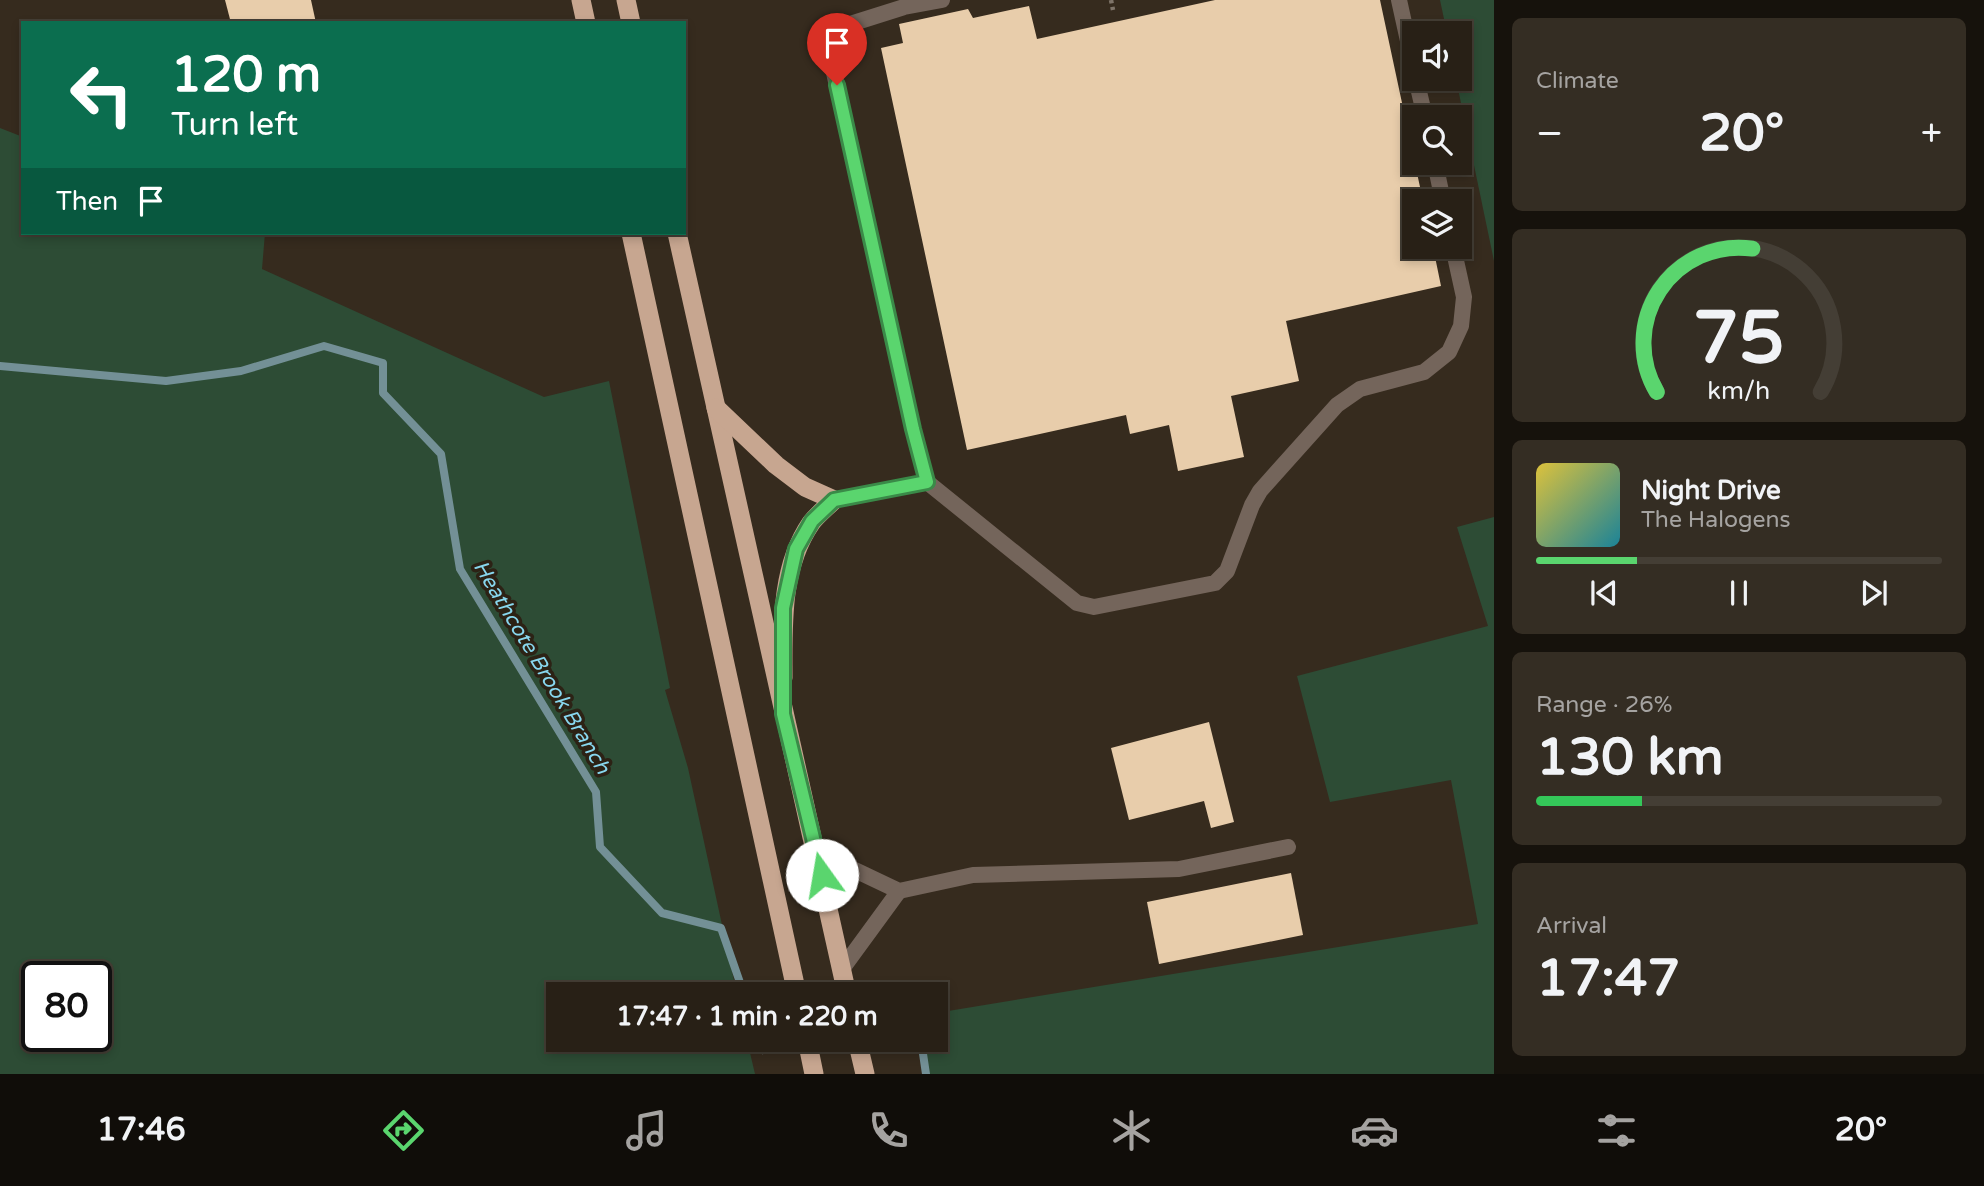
<!DOCTYPE html>
<html lang="en">
<head>
<meta charset="utf-8">
<style>
	body { margin:0; font-family:"Varela Round",sans-serif; background:#342d23; color:#f1f3f6; height:100vh; display:flex; flex-direction:column; font-size:26px; white-space:nowrap }
	* { box-sizing:border-box; margin:0 }
	p { font-size:23px; color:#a5a3a1 }
	.icon { flex:none; width:38px; height:38px; fill:none; stroke:currentColor; stroke-width:2; stroke-linecap:round; stroke-linejoin:round }
	.map { position:relative; flex:1; overflow:hidden }
	.drawer { display:flex; flex-direction:column; gap:18px; padding:18px; background:#16120c; width:490px }
	.drawer>* { flex:none }
	.hud { position:absolute; left:21px; top:21px; width:665px; height:214px; border-radius:0px; box-shadow:0 4px 10px #0003,0 0 0 2px #443e35; background:#0b6e4f; color:#fff; overflow:hidden }
	.tools { position:absolute; left:1402px; top:21px; display:grid; gap:14px }
	.tools a { display:grid; place-items:center; width:70px; height:70px; border-radius:0px; background:#282016; box-shadow:0 4px 10px #0003,0 0 0 2px #443e35; font-size:35px }
	.speed { position:absolute; left:21px; top:961px; display:flex; gap:14px; font-size:35px; font-weight:700; text-align:center }
	.speed>* { display:grid; place-content:center; width:91px; height:91px; border-radius:50%; background:#282016; box-shadow:0 4px 10px #0003,0 0 0 2px #443e35; line-height:1 }
	.speed .limit { border:4px solid #111; border-radius:10px; background:#fff; color:#111 }
	.pin { position:absolute; display:grid; place-items:center; width:60px; height:60px; color:#fff; margin:-72px -30px; border-radius:50% 50% 50% 0; rotate:-45deg; box-shadow:0 0 7px #0007 }
	.pin .icon { rotate:45deg }
	.me { position:absolute; width:77px; margin:-38px; rotate:347deg; stroke-linejoin:round; filter:drop-shadow(0 0 5px #0008) }
	.turn { display:flex; align-items:center; gap:24px; height:147px; padding:0 35px; font-size:32px }
	.turn .icon { width:91px; height:91px; stroke-width:2.5 }
	.turn b { display:block; font-size:49px; line-height:60px }
	.then { display:flex; align-items:center; height:66px; padding:0 35px; background:#0003; gap:14px; font-size:26px }
	.big { font-size:52px; font-weight:800; line-height:1.1 }
	.drawer .card { flex:1; display:flex; flex-direction:column; justify-content:center; gap:10px; min-width:0; padding:0 24px; border-radius:10px; background:#342d23 }
	.drawer .dial { align-items:center; gap:0 }
	.dial svg { height:182px; overflow:visible; fill:none; stroke:#443e35; stroke-width:7; stroke-linecap:round; text-anchor:middle }
	.dial text { fill:#f1f3f6; stroke:none }
	.song { display:flex; align-items:center; gap:21px }
	.cover { width:84px; height:84px; border-radius:10px; background:linear-gradient(135deg,hsl(50 70% 55%),hsl(190 70% 35%)) }
	.played { height:7px; border-radius:4px; background:linear-gradient(90deg,#5ad56e 25%,#443e35 25%) }
	.keys { display:flex; justify-content:space-around; direction:ltr }
	.heat { display:flex; justify-content:space-between; align-items:center; font-size:38px; direction:ltr }
	.charge { height:10px; border-radius:5px; background:linear-gradient(90deg,#34c759 26%,#443e35 0) }
	.trip { position:absolute; left:546px; top:982px; width:402px; height:70px; border-radius:0px; background:#282016; box-shadow:0 4px 10px #0003,0 0 0 2px #443e35; font-weight:800; line-height:70px; text-align:center }
	.tabs { display:flex; height:112px; justify-content:space-around; align-items:center; background:#100d09; color:#a5a3a1 }
	.tabs .icon { width:49px; height:49px }
	.tabs .current { color:#5ad56e }
	.tabs b { font-size:32px; color:#f1f3f6 }
	main { display:flex; flex:1; min-height:0 }
	.map>svg:first-child { display:block }
</style>
</head>
<body>
<main>
<div class="map">
<svg width="1494" height="1074" viewBox="0 0 1494 1074">
	<rect width="100%" height="100%" fill="#362b1e"/>
	<g fill="#2d4c35" fill-rule="evenodd">
		<path d="M1440,0H1494V261L1456,79H1460V33H1447Z"/>
		<path d="M0,128L23,137V233H265L262,269L544,397L609,381L670,688L665,690L688,768L737,994H558V1040H747L755,1074H0ZM37,976H96V1036H37Z"/>
		<path d="M1494,517V1074H927L920,1040H936V1013L1478,924L1451,780L1330,802L1297,676L1488,626L1457,527Z"/>
	</g>
	<g fill="none" stroke-linecap="round" stroke-linejoin="round">
		<g stroke="#739096" stroke-width="8">
			<path d="M0,366L166,381L241,371L324,346L383,363V393L441,454L460,569L596,792L600,847L662,913L721,928L744,994"/>
			<path d="M759,1040L763,1050L777,1040"/>
			<path d="M918,1040L922,1047L926,1074"/>
		</g>
	</g>
	<g fill="#e8cdab">
		<path d="M225,0H311L316,23H231Z"/>
		<path d="M1215,0H1380L1423,201H1414V247H1433L1441,286L1286,321L1299,381L1231,396L1244,457L1178,471L1169,425L1130,434L1126,415L967,450L881,48L903,43L899,24L968,9L973,18L1029,6L1037,39Z"/>
		<path d="M1209,722L1234,822L1211,828L1204,801L1129,820L1111,748Z"/>
		<path d="M1291,873L1303,935L1159,964L1147,902Z"/>
	</g>
	<g fill="none" stroke-linecap="round" stroke-linejoin="round">
		<path stroke="#7e7469" stroke-width="4.5" stroke-dasharray="3.5 3.5" stroke-linecap="butt" d="M1111,0L1113,10"/>
		<g stroke="#74655b" stroke-width="16">
			<path d="M1399,0L1414,68"/>
			<path d="M1416,79L1425,117"/>
			<path d="M1435,163L1443,201"/>
			<path d="M927,482L1077,603L1094,607L1215,583L1227,571L1252,505L1260,491L1337,405L1360,389L1424,372L1449,352L1461,326L1464,297L1453,247"/>
			<path d="M834,500L927,482L913,429L825,32L904,7L942,0"/>
			<path d="M817,852L899,891L973,875L1179,869L1288,847"/>
			<path d="M842,969L899,891"/>
		</g>
		<g stroke="#c7a690" stroke-width="19">
			<path d="M581,0L586,23"/>
			<path d="M626,0L631,23"/>
			<path d="M631,233L797,994"/>
			<path d="M677,233L847,994"/>
			<path d="M716,408L776,465L805,487L834,500C827,507 817,515 811,523C780,568 783,626 783,678"/>
			<path d="M807,1040L814,1074"/>
			<path d="M857,1040L865,1074"/>
		</g>
	</g>
	<g fill="none" stroke-linecap="round" stroke-linejoin="round">
		<g stroke="#3a8a48" stroke-width="18">
			<path id="route" d="M822,875L783,714V608L796,549L812,521L834,500L927,482L913,429L837,85"/>
		</g>
		<use href="#route" stroke="#5ad56e" stroke-width="12"/>
	</g>
	<g text-anchor="middle" stroke-width="7" stroke-linejoin="round" paint-order="stroke">
		<g font-size="21" font-style="italic" fill="#88d7ee" stroke="#2c2215">
			<text transform="translate(542 667) rotate(59)" y="7">Heathcote Brook Branch</text>
		</g>
	</g>
</svg>
<div class="tools">
<a><svg class="icon" aria-label="sound" viewBox="0 0 24 24"><path d="M4 9h4l5-4v14l-5-4H4zM17 9q2 3 0 6"/></svg></a>
<a><svg class="icon" aria-label="search" viewBox="0 0 24 24"><circle cx="10" cy="10" r="6"/><path d="M15 15l6 6"/></svg></a>
<a><svg class="icon" aria-label="layers" viewBox="0 0 24 24"><path d="M12 4l9 5-9 5-9-5zM3 14l9 5 9-5"/></svg></a>
</div>
<div class="speed"><div class="limit">80</div></div>
<div class="pin" style="left:837px;top:85px;background:#d93025"><svg class="icon" aria-label="arrive" viewBox="0 0 24 24"><path d="M6 21V4h12l-3 4 3 4H6"/></svg></div>
<svg class="me" style="left:822px;top:875px" viewBox="-20 -20 40 40"><circle r="19" fill="#fff"/><path d="M0-13L10 11 0 6-10 11z" fill="#5ad56e"/></svg>
<div class="trip">17:47 · 1 min · 220 m</div>
<div class="hud">
<div class="turn"><svg class="icon" aria-label="left" viewBox="0 0 24 24"><path d="M17 20v-9H6M10 6l-5 5 5 5"/></svg><div><b>120 m</b>Turn left</div></div>
<div class="then">Then<svg class="icon" aria-label="arrive" viewBox="0 0 24 24"><path d="M6 21V4h12l-3 4 3 4H6"/></svg></div>
</div>
</div>
<section class="drawer">
<div class="card"><p>Climate</p>
<div class="heat"><a>−</a><b class="big">20°</b><a>+</a></div>
</div>
<div class="card dial"><svg viewBox="0 0 100 80">
<path d="M14 69A42 42 0 1 1 86 69"/>
<path d="M14 69A42 42 0 0 1 56 6" stroke="#5ad56e"/>
<text x="50" y="56" font-size="32" font-weight="700">75</text>
<text x="50" y="72" font-size="11">km/h</text>
</svg></div>
<div class="card">
<div class="song"><i class="cover"></i><div><b>Night Drive</b><p>The Halogens</p></div></div>
<div class="played"></div>
<div class="keys"><svg class="icon" aria-label="previous" viewBox="0 0 24 24"><path d="M18 5L8 12l10 7zM5 5v14"/></svg><svg class="icon" aria-label="pause" viewBox="0 0 24 24"><path d="M8 5v14M16 5v14"/></svg><svg class="icon" aria-label="next" viewBox="0 0 24 24"><path d="M6 5l10 7-10 7zM19 5v14"/></svg></div>
</div>
<div class="card"><p>Range · 26%</p><b class="big">130 km</b><div class="charge"></div></div>
<div class="card"><p>Arrival</p><b class="big">17:47</b></div>
</section>
</main>
<nav class="tabs">
<b>17:46</b>
<svg class="icon current" aria-label="directions" viewBox="0 0 24 24"><path d="M12 3l9 9-9 9-9-9zM9 14v-3h6M13 9l2 2-2 2"/></svg>
<svg class="icon" aria-label="music" viewBox="0 0 24 24"><path d="M9 18V5l10-2v13"/><circle cx="6" cy="18" r="3"/><circle cx="16" cy="16" r="3"/></svg>
<svg class="icon" aria-label="phone" viewBox="0 0 24 24"><path d="M5 4h4l2 5-3 2q2 4 5 5l2-3 5 2v4C11 20 4 13 5 4z"/></svg>
<svg class="icon" aria-label="climate" viewBox="0 0 24 24"><path d="M12 3v18M4 7l16 10M4 17L20 7"/></svg>
<svg class="icon" aria-label="car" viewBox="0 0 24 24"><path d="M5 17H2v-5l4-1 3-4h7l3 4 3 1v5h-3M9 17h6M6 11h13"/><circle cx="7" cy="17" r="2"/><circle cx="17" cy="17" r="2"/></svg>
<svg class="icon" aria-label="filters" viewBox="0 0 24 24"><path d="M4 7h16M4 17h16"/><circle cx="9" cy="7" r="2"/><circle cx="15" cy="17" r="2"/></svg>
<b>20°</b>
</nav>
</body>
</html>
